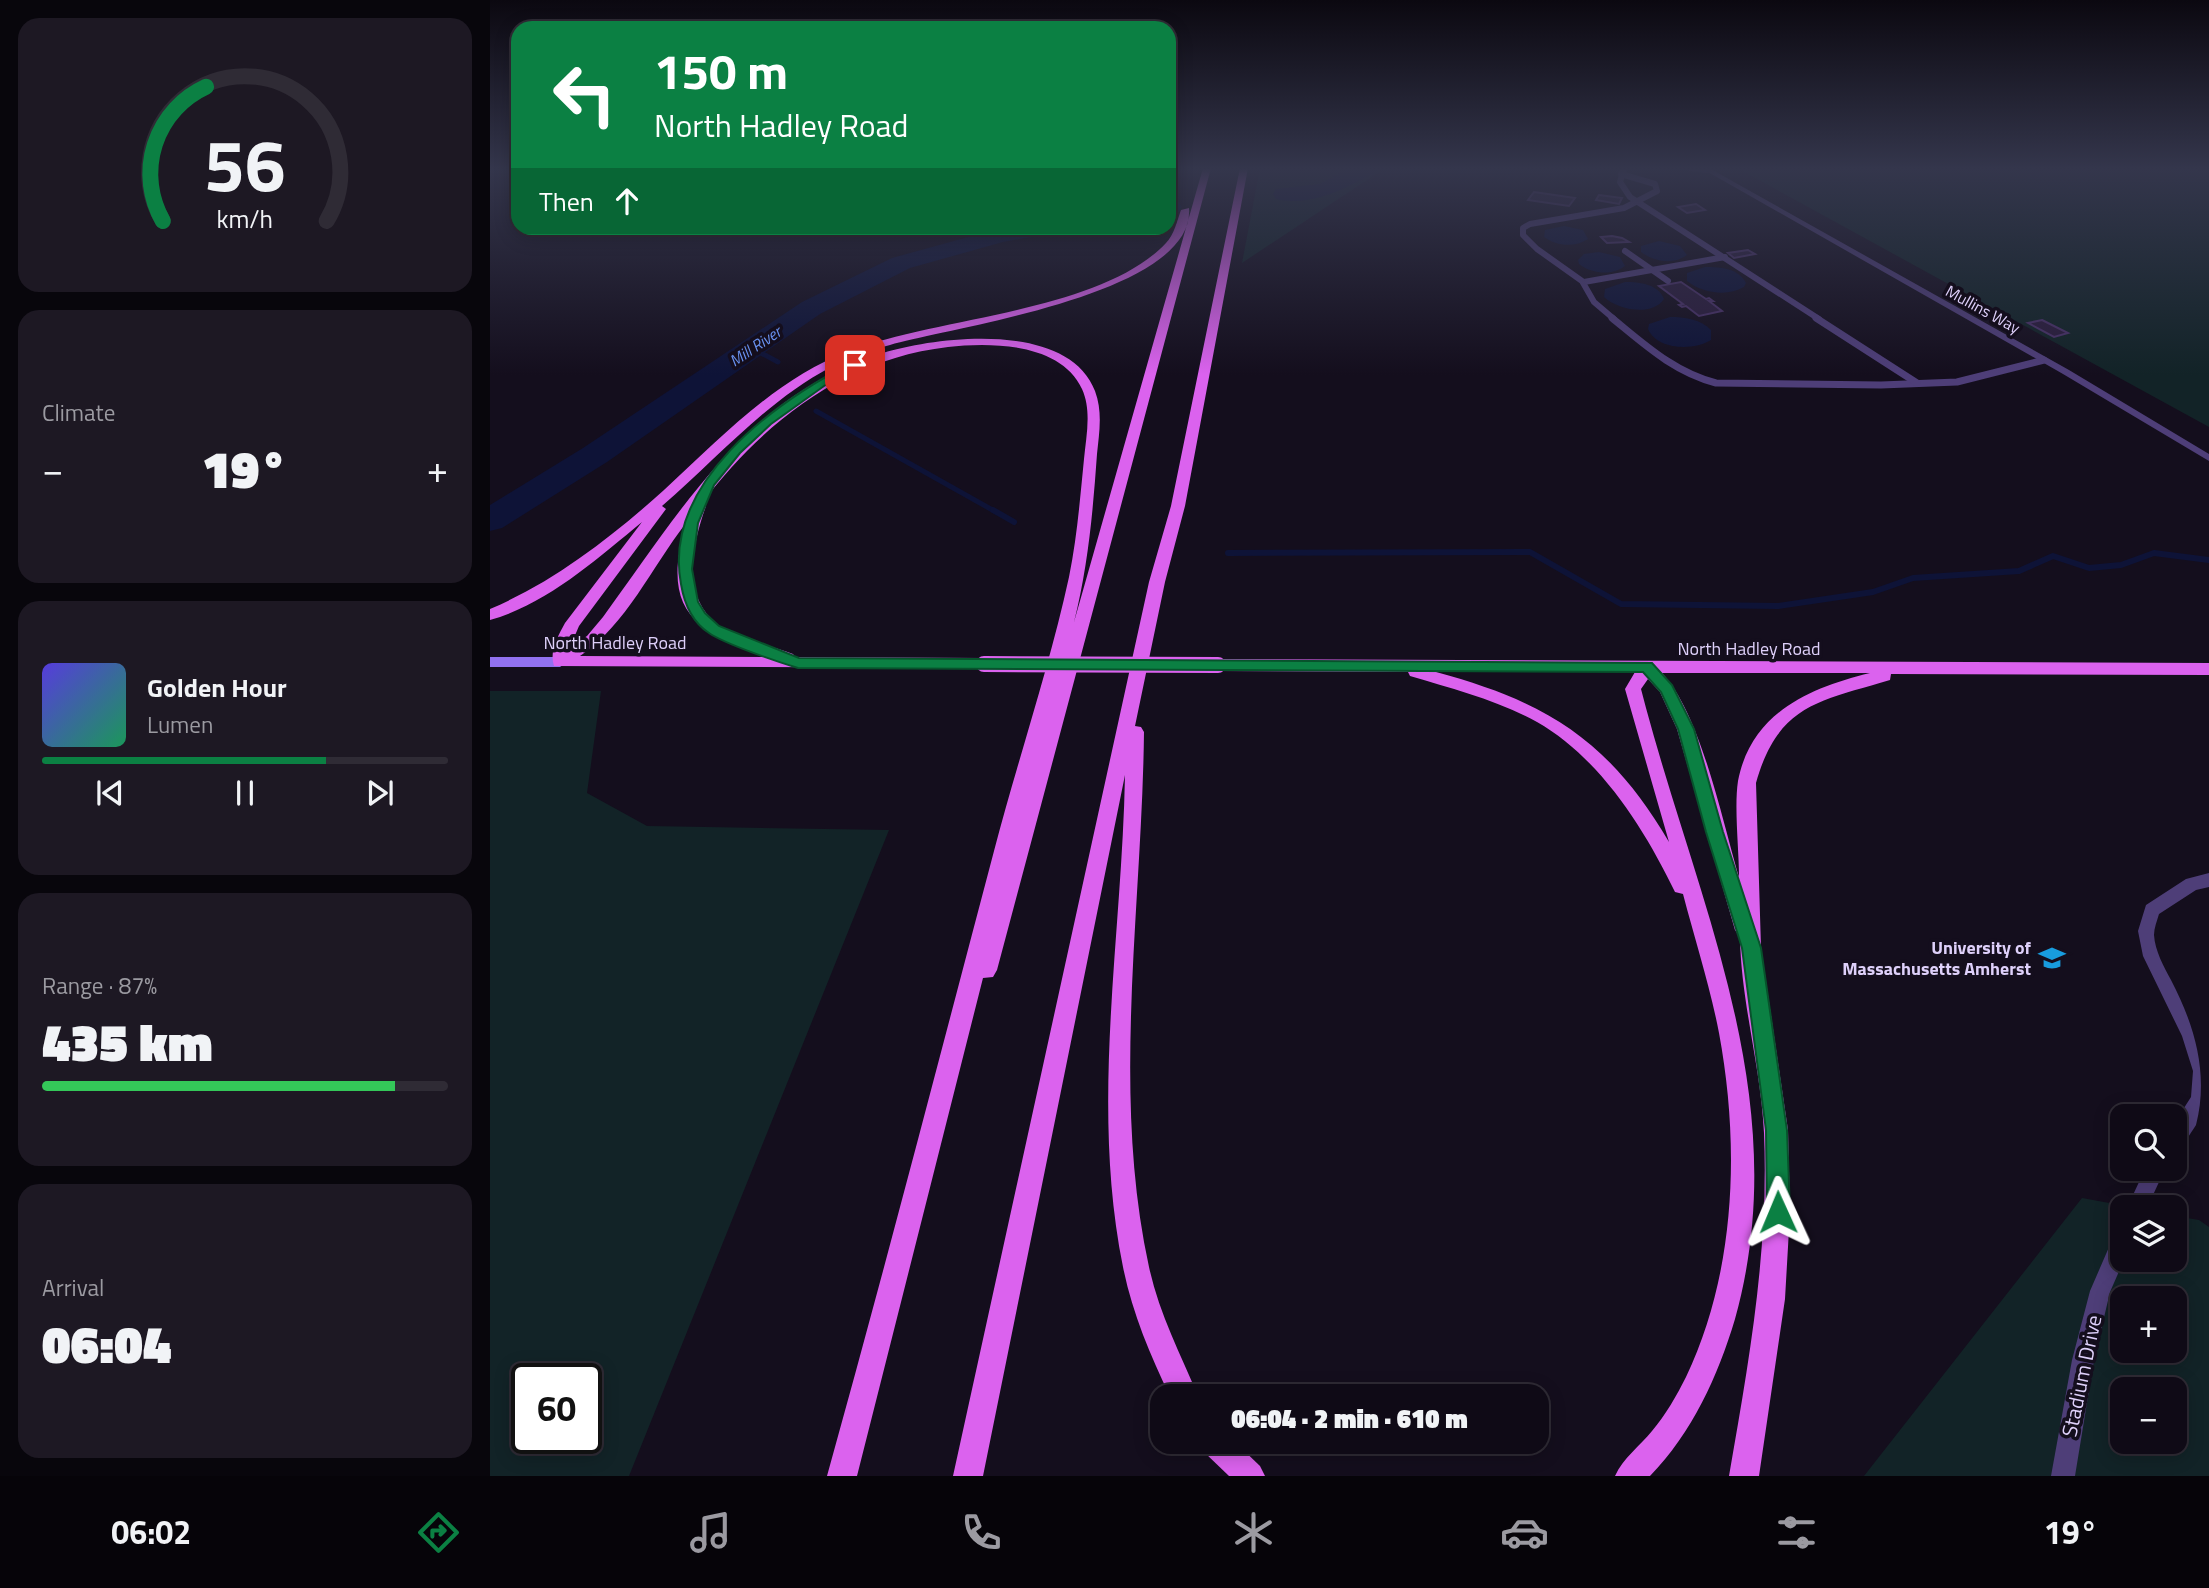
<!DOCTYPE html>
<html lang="en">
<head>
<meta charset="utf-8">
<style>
	body { margin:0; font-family:"Titillium Web",sans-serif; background:#1d1823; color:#f1f3f6; height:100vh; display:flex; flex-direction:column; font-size:26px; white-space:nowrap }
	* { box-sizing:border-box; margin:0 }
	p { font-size:23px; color:#9b9aa1 }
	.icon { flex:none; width:38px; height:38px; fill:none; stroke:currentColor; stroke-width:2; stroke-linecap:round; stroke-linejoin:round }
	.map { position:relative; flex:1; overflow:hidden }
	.details { display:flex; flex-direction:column; gap:18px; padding:18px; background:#08060c; width:490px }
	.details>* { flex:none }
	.banner { position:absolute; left:21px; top:21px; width:665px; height:214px; border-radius:21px; box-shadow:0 4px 18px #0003,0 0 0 2px #2f2b35; background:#0b8043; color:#fff; overflow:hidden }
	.fabs { position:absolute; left:1620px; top:1104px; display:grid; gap:14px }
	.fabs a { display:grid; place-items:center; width:77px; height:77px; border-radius:14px; background:#0f0a16; box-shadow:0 4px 18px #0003,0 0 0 2px #2f2b35; font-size:35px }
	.speed { position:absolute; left:21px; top:1363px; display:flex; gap:14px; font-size:35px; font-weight:700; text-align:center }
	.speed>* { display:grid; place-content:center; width:91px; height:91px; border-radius:50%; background:#0f0a16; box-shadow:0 4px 18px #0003,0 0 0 2px #2f2b35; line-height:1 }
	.speed .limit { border:4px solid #111; border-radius:10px; background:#fff; color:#111 }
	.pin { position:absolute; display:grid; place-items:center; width:60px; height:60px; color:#fff; margin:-30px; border-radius:14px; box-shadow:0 4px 10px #0006 }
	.me { position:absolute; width:77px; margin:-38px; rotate:359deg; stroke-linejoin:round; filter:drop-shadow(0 0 5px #0008) }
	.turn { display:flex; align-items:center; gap:24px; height:147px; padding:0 28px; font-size:32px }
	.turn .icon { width:91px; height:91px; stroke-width:2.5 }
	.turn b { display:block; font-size:49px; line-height:60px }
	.then { display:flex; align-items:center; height:66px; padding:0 28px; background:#0003; gap:14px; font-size:26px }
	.big { font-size:52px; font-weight:800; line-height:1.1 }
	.details .widget { flex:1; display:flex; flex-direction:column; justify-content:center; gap:10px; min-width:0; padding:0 24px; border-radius:21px; background:#1d1823 }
	.details .dial { align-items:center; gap:0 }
	.dial svg { height:182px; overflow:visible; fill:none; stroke:#2f2b35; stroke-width:7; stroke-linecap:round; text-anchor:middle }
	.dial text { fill:#f1f3f6; stroke:none }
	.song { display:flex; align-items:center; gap:21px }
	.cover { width:84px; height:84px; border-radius:10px; background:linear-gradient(135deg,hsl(250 70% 55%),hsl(150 70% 35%)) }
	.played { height:7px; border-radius:4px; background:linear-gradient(90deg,#0b8043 70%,#2f2b35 70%) }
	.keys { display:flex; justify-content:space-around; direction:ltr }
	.heat { display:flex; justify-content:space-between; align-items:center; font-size:38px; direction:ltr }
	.charge { height:10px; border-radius:5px; background:linear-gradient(90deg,#34c759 87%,#2f2b35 0) }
	.trip { position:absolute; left:660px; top:1384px; width:399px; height:70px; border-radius:21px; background:#0f0a16; box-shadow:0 4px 18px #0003,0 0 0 2px #2f2b35; font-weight:800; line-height:70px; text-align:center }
	.dock { display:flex; height:112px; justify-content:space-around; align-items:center; background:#060409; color:#9b9aa1 }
	.dock .icon { width:49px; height:49px }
	.dock .selected { color:#0b8043 }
	.dock b { font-size:32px; color:#f1f3f6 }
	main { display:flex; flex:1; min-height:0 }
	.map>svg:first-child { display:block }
</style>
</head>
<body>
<main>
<section class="details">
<div class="widget dial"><svg viewBox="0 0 100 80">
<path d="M14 69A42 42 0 1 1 86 69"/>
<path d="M14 69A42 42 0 0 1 33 10" stroke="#0b8043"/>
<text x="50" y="56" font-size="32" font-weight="700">56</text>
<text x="50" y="72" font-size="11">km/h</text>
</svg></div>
<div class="widget"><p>Climate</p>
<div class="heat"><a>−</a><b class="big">19°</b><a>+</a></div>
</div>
<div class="widget">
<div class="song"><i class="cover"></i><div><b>Golden Hour</b><p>Lumen</p></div></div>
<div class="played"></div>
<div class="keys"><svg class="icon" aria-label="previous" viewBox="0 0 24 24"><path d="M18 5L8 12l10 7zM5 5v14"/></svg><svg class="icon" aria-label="pause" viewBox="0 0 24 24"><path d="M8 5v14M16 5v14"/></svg><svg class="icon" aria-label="next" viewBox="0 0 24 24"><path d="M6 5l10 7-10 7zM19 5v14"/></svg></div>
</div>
<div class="widget"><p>Range · 87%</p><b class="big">435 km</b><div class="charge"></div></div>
<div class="widget"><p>Arrival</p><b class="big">06:04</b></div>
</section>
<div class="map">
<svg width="1719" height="1476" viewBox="0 0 1719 1476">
	<rect width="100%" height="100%" fill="#140e1d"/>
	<g fill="#122327" fill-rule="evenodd">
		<path d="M770,168H895L752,263Z"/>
		<path d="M1247,168H1719V427Z"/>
		<path d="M0,691H111L97,793L157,826L399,830L139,1476H0ZM96,1379V1438H37V1379Z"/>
		<path d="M1592,1198L1641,1207L1633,1208V1260H1685V1216L1709,1220L1719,1227V1476H1374ZM1633,1298H1685V1351H1633ZM1633,1390H1685V1442H1633Z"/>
	</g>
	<g fill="#0e1337">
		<path d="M1074,226L1093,230L1098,239C1085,248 1066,246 1054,237L1055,230Z"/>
		<path d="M1169,241L1190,246L1197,255C1184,265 1164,262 1151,252V246Z"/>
		<path d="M1109,252L1130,257L1135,266C1122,276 1102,274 1089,264L1088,260L1094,254Z"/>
		<path d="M1215,267C1231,267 1248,268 1256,283L1254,287C1237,297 1212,293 1197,281V273Z"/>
		<path d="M1135,282C1150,282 1168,284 1174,299C1162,317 1128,310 1114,297L1115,289Z"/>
		<path d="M1180,317C1195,317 1210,319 1221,330V340C1203,351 1167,350 1158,329L1159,324Z"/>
	</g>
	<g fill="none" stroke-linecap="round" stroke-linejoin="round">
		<g stroke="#0e1337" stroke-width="5">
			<path d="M255,353H271L288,362"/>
			<path d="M326,411L506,512"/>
		</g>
		<g stroke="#0e1337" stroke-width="6">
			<path d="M503,510L524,522"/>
			<path d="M738,553L1040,552L1131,604L1288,606L1383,592L1423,578L1529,571L1563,556L1599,568L1631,565L1664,553L1719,560"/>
		</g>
		<g fill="#0e1337" fill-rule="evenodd">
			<path d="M859,168H886L884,173C854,189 821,207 786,199L783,194L786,189L830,184Z"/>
			<path d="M679,200L689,202L692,207L689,212L679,214Z"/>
			<path d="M511,228H568L564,233L513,242L420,268L330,314L117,462L12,528L0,531V505L93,448L312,302L402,258Z"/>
		</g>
	</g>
	<g fill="#2a1c3c" stroke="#483166" stroke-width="2">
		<path d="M1044,192L1085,198L1079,206L1038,200Z"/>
		<path d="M1109,195L1132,198L1129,204L1106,200Z"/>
		<path d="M1206,204L1215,210L1197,213L1188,207Z"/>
		<path d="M1122,236L1132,238L1139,242L1117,243L1111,237Z"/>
		<path d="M1258,250L1265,254L1244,258L1238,253Z"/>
		<path d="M1191,282L1216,299L1219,298L1223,301H1219L1232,311L1209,316L1196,306L1192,307L1189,305L1193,304L1169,286Z"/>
		<path d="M1552,320L1578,333L1564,337L1538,323Z"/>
	</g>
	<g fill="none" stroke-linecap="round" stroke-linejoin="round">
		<g stroke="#4e3e78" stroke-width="6">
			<path d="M1134,168L1130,182L1140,197L1329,319"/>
			<path d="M1201,168L1217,170"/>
			<path d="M1135,251L1178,281"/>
			<path d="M1094,282L1235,257"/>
			<path d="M1124,319L1104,302L1092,281L1047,249L1033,235V228L1040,224L1134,208L1167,191L1165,184L1131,174"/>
		</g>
		<g stroke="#4e3e78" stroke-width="7">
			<path d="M1122,318C1155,345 1184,372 1226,383L1391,385L1467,382L1554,360"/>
			<path d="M1326,318L1427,383"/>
		</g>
		<g fill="#4e3e78" fill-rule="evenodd">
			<path d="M1211,168H1219L1579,370L1719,454V461L1573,374Z"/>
			<path d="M1719,873V887L1706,890L1669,914C1667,921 1664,928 1664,935C1665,951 1674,967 1681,980C1705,1026 1719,1074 1706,1125C1700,1134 1695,1144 1685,1148V1122L1701,1097L1703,1071L1692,1036L1653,956L1648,931L1656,905L1696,879Z"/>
			<path d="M1655,1169H1675L1657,1208H1637Z"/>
			<path d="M1633,1228L1634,1260L1620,1292L1604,1360L1585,1476H1561L1582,1360L1600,1291L1626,1231Z"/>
		</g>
		<path fill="#9271f0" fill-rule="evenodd" d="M0,657H70L77,662L70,667H0Z"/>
		<g fill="#db62ee" fill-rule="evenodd">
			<path d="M713,168H721L507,970L503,977L493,978L367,1476H337C395,1268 449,1059 504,851C528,759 559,669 579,577C587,538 590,499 594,459C596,437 602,411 592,389C571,343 501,342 458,347C354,359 274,422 212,503L216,506C202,545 190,599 231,627C252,640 279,645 303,654L305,657L494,658L502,664L500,668L64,666C59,651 68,636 75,623L152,522C107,559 57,604 0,620V609C64,582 123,536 174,490C231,438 285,379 359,351C447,317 611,312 676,243C684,235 687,221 691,210L699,208C706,294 462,327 400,345C380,350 359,358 341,367C275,402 228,458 172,506L176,509L89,626L80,647L97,636L113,617C167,543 219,459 294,403C323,382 358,363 393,353C449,336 578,321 605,391C613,412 609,434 607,454C603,511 598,567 584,622ZM196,523C171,610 202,631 278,657L90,656C136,625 162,567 196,523Z"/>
			<path d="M750,168H758L695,506L675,582L645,726L651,727L654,732C652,910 621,1092 659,1267C669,1313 690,1353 708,1396H680C660,1355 642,1312 633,1267C600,1103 632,939 635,775L493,1476H463L659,582L681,506Z"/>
			<path d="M728,659L1719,663V675L1401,674L1400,680C1330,701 1288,704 1266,783L1271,948L1298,1130L1300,1212L1295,1299L1269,1476H1239C1259,1361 1279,1250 1274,1133C1271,1067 1251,1003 1250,937L1245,930L1187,729L1170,692L1158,679L1151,689L1156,708C1211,912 1305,1103 1245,1319C1228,1376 1202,1433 1160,1476H1125C1133,1458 1150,1446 1162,1431C1175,1416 1187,1395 1196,1377C1246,1272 1250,1146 1229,1033C1220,986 1205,940 1193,894L1185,892C1154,828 1110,758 1047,722C1007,700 963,689 920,676L918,672L728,671L720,665ZM946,672H1145L1135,689L1179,842C1119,740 1057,702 946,672ZM1172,673H1380C1319,688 1261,713 1248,781C1244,807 1249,850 1249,877C1232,820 1211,715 1172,673Z"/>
			<path d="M710,1442H745L770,1466L775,1476H739L714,1452Z"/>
		</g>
		<path stroke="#db62ee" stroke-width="16" d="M494,664L728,665"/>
	</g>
	<linearGradient id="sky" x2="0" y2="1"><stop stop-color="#0b0810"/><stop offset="0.45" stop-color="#34364c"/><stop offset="1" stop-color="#34364c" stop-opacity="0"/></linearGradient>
	<rect width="1719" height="375" fill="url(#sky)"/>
	<path fill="#0b8043" stroke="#07532c" stroke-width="2" d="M361,363L371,365L334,386L281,424L250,453L224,485L208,523L202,569L208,602L215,613L229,626L309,658L1162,663L1182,685L1204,729L1233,832L1271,948L1297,1130L1300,1212L1296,1220L1288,1223L1280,1220L1277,1212L1276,1130L1252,948L1216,832L1188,729L1171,692L1153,672L308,668C288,662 235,644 219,633C202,622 194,602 191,584C172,483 284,403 361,363Z"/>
	<defs>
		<g id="university-bare" transform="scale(2.1)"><path d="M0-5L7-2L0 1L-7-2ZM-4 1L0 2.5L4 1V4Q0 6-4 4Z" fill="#189cde" stroke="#140e1d" stroke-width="2.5" paint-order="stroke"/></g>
	</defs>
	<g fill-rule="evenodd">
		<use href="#university-bare" x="1562" y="958"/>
	</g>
	<g text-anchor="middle" stroke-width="7" stroke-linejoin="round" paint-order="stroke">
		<g font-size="16" fill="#ded0fa" stroke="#140e1d">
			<text transform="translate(1493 309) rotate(29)" y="6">Mullins Way</text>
		</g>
		<g font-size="16" font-style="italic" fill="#6991ef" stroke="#140e1d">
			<text transform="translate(265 346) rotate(-34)" y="6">Mill River</text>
		</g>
		<g font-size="18" fill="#ded0fa" stroke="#140e1d">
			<text x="125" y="649">North Hadley Road</text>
			<text x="1259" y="655">North Hadley Road</text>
		</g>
		<g font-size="18" font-weight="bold" fill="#ded0fa" stroke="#140e1d" text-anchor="end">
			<text x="1541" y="954">University of<tspan x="1541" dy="21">Massachusetts Amherst</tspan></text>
		</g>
		<g font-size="21" fill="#ded0fa" stroke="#140e1d">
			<text transform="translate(1592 1376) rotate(-78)" y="7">Stadium Drive</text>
		</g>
	</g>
</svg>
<div class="fabs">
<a><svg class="icon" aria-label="search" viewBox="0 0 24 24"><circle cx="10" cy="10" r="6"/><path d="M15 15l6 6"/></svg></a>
<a><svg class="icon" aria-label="layers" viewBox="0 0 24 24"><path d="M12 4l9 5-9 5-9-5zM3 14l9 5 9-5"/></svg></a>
<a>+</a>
<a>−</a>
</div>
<div class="speed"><div class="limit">60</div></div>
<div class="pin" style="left:365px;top:365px;background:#d93025"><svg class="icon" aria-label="arrive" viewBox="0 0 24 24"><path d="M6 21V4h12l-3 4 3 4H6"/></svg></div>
<svg class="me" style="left:1288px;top:1212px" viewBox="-20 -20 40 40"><path d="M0-17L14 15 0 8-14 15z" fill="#0b8043" stroke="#fff" stroke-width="4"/></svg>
<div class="trip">06:04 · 2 min · 610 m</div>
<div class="banner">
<div class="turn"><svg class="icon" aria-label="left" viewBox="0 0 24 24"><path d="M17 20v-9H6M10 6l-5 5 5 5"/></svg><div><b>150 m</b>North Hadley Road</div></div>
<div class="then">Then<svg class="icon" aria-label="ahead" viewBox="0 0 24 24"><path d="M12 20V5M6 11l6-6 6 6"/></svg></div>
</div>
</div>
</main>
<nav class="dock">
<b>06:02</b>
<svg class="icon selected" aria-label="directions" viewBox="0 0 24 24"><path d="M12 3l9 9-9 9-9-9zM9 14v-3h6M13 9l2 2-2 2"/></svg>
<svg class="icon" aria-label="music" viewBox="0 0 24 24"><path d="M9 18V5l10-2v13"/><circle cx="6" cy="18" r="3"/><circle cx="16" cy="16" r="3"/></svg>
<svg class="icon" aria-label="phone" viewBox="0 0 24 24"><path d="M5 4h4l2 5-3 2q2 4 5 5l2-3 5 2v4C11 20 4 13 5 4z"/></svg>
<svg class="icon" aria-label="climate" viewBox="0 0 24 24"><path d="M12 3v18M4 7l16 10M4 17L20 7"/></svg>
<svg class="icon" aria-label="car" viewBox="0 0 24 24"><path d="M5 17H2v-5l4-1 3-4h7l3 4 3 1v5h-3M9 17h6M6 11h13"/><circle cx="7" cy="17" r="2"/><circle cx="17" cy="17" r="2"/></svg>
<svg class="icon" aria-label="filters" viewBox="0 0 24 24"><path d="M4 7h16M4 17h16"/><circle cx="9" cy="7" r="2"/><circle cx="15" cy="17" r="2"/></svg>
<b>19°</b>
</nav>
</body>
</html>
